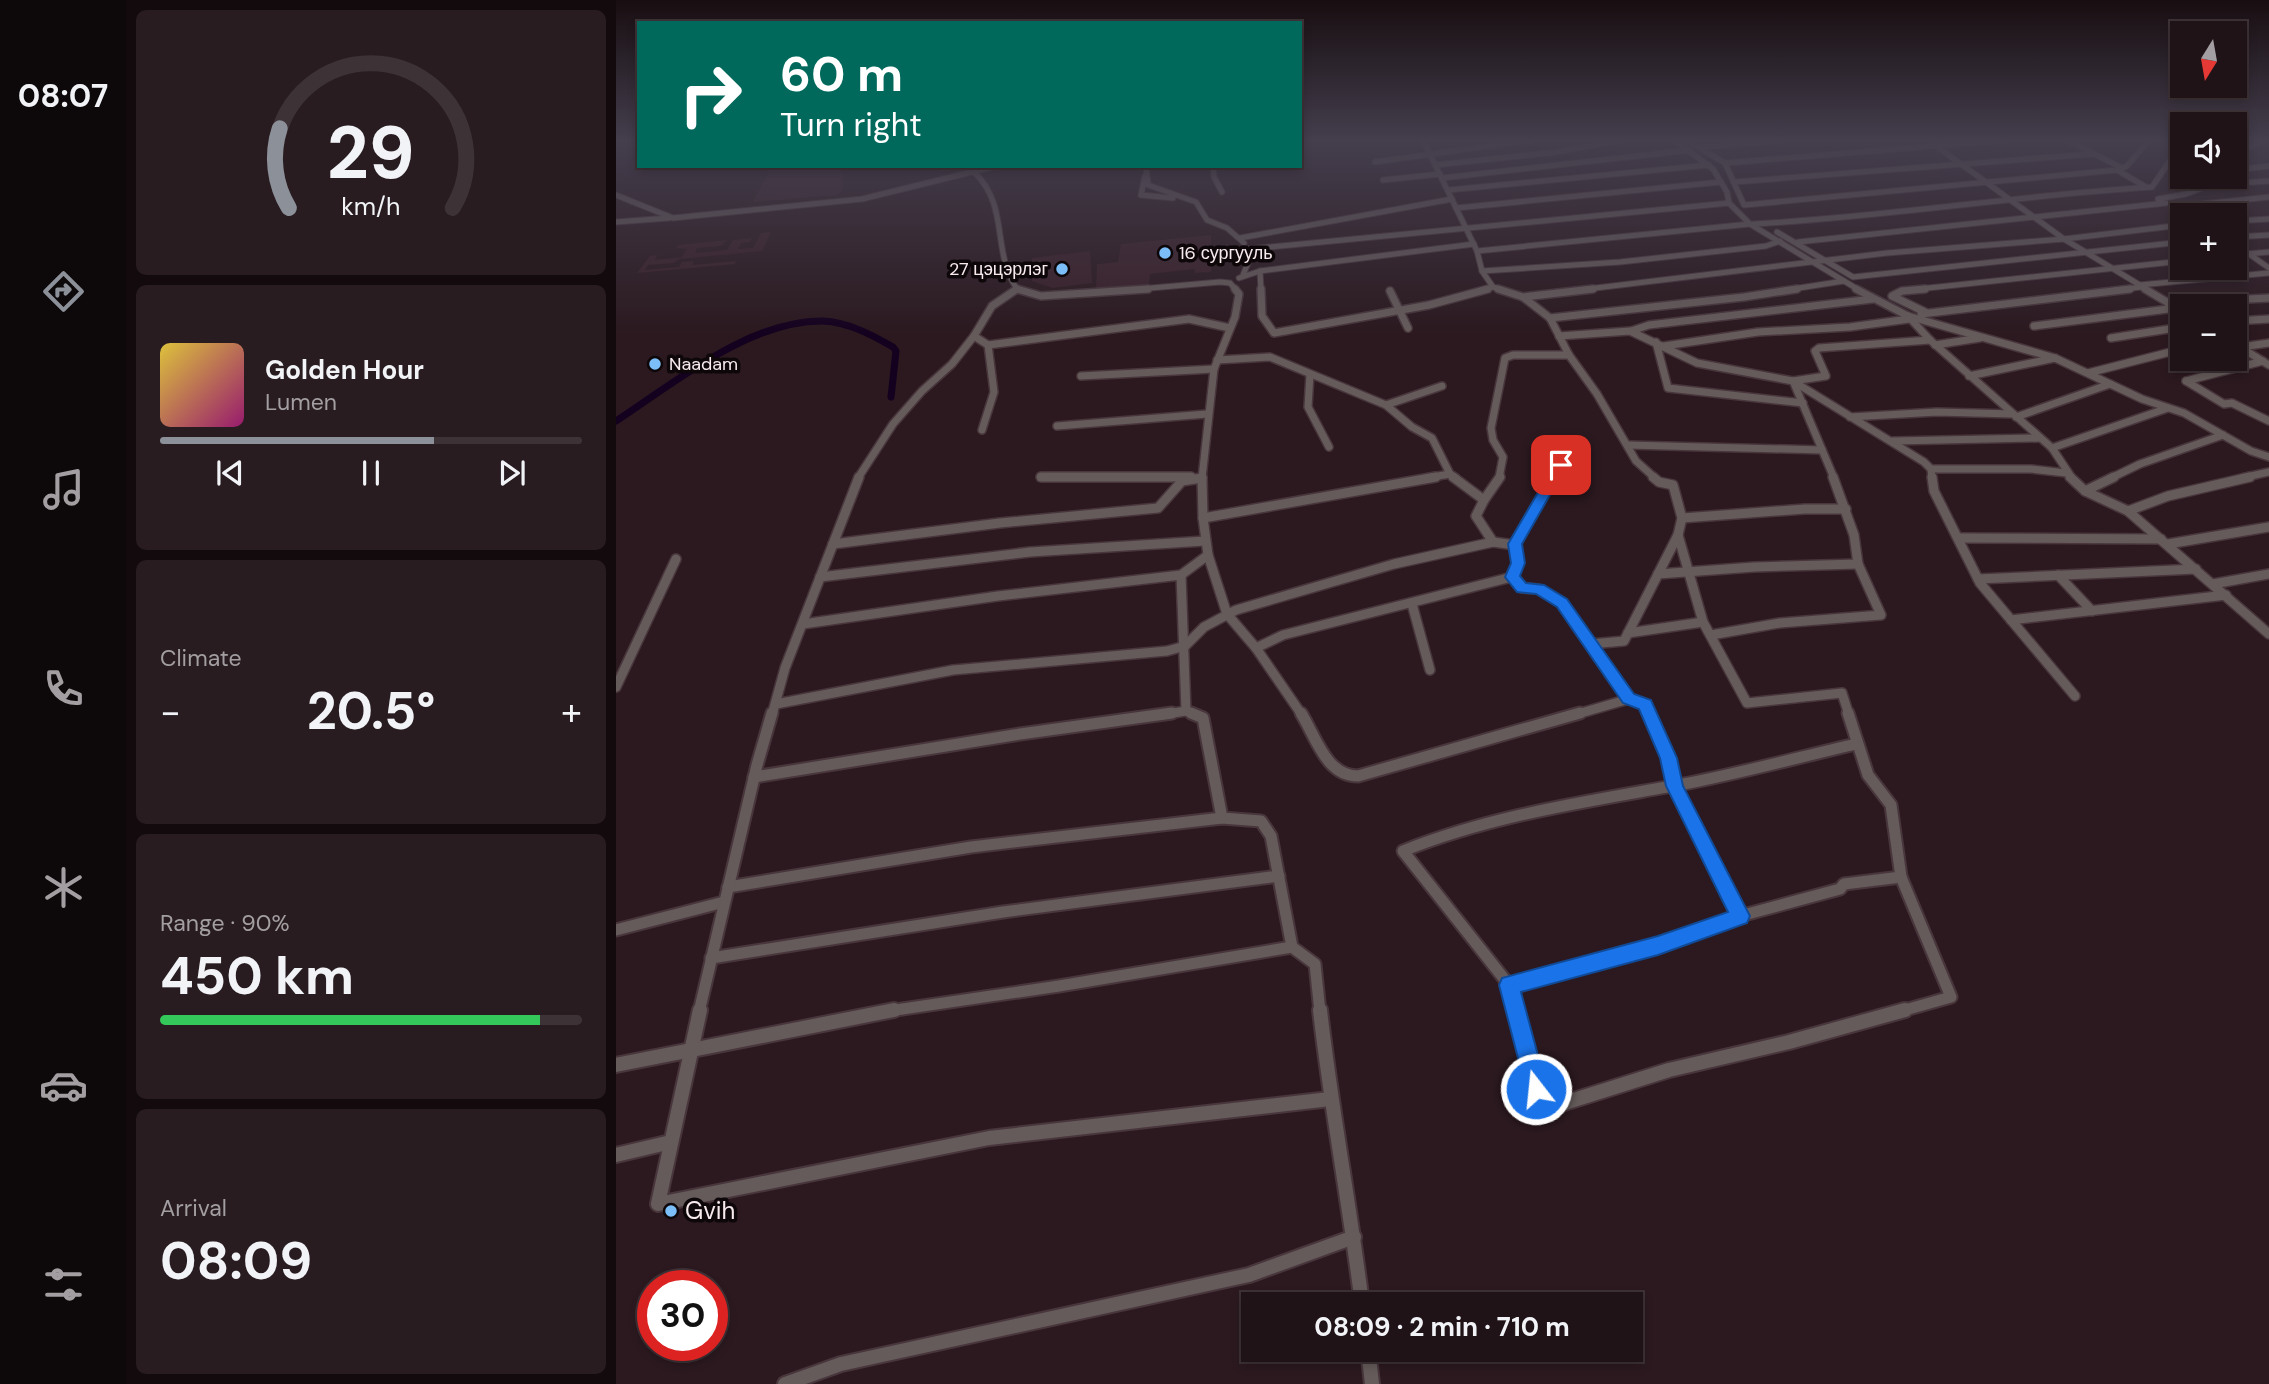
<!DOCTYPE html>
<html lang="en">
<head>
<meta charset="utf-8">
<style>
	body { margin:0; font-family:"DM Sans",sans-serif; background:#281c20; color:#f1f3f6; height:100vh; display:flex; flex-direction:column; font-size:26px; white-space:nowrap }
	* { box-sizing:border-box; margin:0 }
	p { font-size:23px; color:#a29ea1 }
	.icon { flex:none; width:38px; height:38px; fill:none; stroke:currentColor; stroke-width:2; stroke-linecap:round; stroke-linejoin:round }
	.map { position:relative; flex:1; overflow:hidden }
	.side { display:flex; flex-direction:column; gap:10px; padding:10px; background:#120a0d; width:490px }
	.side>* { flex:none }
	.hud { position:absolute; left:21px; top:21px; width:665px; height:147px; border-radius:0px; box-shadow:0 4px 10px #0003,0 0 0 2px #3d3236; background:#00695c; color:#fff; overflow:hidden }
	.needle { width:46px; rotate:191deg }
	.controls { position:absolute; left:1554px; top:21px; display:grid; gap:14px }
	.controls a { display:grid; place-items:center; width:77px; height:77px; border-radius:0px; background:#201317; box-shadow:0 4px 10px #0003,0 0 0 2px #3d3236; font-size:35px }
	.speed { position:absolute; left:21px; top:1270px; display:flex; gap:14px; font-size:35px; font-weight:700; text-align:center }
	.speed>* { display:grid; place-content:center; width:91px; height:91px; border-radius:50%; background:#201317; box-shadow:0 4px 10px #0003,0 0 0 2px #3d3236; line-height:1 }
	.speed .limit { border:10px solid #d22; background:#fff; color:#111 }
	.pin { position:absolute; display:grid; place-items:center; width:60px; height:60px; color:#fff; margin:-30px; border-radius:14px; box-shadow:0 4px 10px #0006 }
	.me { position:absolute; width:77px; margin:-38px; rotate:344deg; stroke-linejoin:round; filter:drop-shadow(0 0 5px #0008) }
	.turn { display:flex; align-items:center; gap:24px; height:147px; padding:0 28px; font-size:32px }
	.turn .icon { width:91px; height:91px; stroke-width:2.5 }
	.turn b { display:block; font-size:49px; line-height:60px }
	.big { font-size:52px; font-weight:700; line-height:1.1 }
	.side .widget { flex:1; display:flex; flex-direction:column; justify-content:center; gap:10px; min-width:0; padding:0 24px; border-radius:10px; background:#281c20 }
	.side .dial { align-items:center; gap:0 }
	.dial svg { height:182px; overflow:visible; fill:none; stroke:#3d3236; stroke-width:7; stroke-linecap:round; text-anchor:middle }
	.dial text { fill:#f1f3f6; stroke:none }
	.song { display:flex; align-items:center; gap:21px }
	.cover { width:84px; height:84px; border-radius:10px; background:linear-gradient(135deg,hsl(50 70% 55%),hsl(320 70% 35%)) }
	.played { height:7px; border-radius:4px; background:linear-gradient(90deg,#8c9099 65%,#3d3236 65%) }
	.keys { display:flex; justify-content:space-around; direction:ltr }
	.heat { display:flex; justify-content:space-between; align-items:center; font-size:38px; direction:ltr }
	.charge { height:10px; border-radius:5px; background:linear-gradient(90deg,#34c759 90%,#3d3236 0) }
	.trip { position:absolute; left:625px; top:1292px; width:402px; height:70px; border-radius:0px; background:#201317; box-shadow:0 4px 10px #0003,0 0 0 2px #3d3236; font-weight:700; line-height:70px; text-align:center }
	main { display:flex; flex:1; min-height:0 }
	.tabs { display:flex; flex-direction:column; width:126px; justify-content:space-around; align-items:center; background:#0d0809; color:#a29ea1 }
	.tabs .icon { width:49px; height:49px }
	.tabs .selected { color:#8c9099 }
	.tabs b { font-size:32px; color:#f1f3f6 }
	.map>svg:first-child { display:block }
</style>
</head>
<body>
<main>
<nav class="tabs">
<b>08:07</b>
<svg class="icon selected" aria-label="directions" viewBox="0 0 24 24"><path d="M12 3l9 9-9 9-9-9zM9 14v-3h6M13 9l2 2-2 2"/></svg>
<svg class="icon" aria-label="music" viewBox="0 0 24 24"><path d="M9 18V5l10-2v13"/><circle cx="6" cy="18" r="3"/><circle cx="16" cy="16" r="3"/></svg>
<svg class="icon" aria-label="phone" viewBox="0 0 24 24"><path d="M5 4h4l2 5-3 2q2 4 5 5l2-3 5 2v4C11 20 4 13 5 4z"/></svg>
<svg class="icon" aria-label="climate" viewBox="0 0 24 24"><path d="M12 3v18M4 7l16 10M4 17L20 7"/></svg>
<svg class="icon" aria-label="car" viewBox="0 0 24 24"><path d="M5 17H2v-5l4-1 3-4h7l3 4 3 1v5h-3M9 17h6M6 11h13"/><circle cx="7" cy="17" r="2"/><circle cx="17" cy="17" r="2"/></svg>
<svg class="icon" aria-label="filters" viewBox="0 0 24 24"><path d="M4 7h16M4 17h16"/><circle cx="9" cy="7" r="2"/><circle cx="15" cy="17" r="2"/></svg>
</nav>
<section class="side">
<div class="widget dial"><svg viewBox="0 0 100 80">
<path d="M14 69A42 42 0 1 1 86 69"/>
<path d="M14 69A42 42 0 0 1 10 34" stroke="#8c9099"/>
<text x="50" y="56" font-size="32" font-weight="700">29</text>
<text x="50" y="72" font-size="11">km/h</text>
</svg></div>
<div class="widget">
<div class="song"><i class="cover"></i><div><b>Golden Hour</b><p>Lumen</p></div></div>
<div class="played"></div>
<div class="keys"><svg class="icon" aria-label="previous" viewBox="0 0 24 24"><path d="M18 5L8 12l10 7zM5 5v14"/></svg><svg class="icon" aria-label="pause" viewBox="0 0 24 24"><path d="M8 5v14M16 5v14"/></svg><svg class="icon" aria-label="next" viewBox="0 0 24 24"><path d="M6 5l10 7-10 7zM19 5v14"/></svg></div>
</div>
<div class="widget"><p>Climate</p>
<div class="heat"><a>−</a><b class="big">20.5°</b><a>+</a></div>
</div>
<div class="widget"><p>Range · 90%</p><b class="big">450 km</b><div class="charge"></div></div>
<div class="widget"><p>Arrival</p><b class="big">08:09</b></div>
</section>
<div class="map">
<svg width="1653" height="1384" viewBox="0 0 1653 1384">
	<rect width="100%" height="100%" fill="#2b191f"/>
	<g fill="#392029">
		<path d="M156,166H220L228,177L226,191L221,195L137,202Z"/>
		<path d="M155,232L146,251L63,259L58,263L32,265L29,270L63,267L66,262L78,261L76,265L120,261L119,264L21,273L34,256L41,255L39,260L66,257L71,249L60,248L62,245L111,240L105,246L81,248L79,253L111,250L117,240L136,238L134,242L125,243L122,249L137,248L145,233Z"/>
		<path d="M595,235V272L579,273L578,269L534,274L533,285L480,289L481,264L502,262L505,244Z"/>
		<path d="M474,251L476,283L437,288L416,281V258Z"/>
	</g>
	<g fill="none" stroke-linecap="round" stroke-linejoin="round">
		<path stroke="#14011f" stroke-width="7" d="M0,421C58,383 134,320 207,321C232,322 256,335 277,347L280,351L275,397"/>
		<g stroke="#48363c" stroke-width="7">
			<g id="minor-far4">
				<path d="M807,140L861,251L866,271L877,287L887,290"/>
				<path d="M1058,140L1097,169L1111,192L1113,203L1134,224L1243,290"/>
				<path d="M1070,140L1109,163L1128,205L1501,170L1511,166L1533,140"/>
				<path d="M1312,140L1448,239L1532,290"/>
				<path d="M1451,140L1506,168"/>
				<path d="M1084,147L1173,140"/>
				<path d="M1619,154L1648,140"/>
				<path d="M759,162L916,140"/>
				<path d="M1109,163L1390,140"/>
				<path d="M819,165L940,152L1006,140"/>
				<path d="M530,166L532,185L580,202L591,220L611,228L628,243"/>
				<path d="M597,166L598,177L606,192"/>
				<path d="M1501,170L1530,187"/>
				<path d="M1619,170L1653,166"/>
				<path d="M358,172C394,206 375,251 401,289L405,290"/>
				<path d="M529,176L525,195L557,198"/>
				<path d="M826,178L1074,150"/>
				<path d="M767,180L824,174"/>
				<path d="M1118,182L1475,154"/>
				<path d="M832,190L1093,165"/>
				<path d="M0,195L57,218L246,199L380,166"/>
				<path d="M1542,199L1570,194L1594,185L1653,181"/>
				<path d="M1558,207L1653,197"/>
				<path d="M840,208L1105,182"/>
				<path d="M1619,221L1653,219"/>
				<path d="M0,222L53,218"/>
				<path d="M1137,224C1271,217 1403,195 1536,187L1566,143"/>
				<path d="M1161,232L1237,277L1566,242"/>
				<path d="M1619,237L1653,235"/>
				<path d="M624,238L836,199"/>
				<path d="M1182,242L1550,203"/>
				<path d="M1619,244L1653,268"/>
				<path d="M861,251L1134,224"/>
				<path d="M1619,255L1653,252"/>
				<path d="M644,271L645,290"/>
				<path d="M866,271L1004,262L1150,246L1164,241"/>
				<path d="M627,275L635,256L633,249L1113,203"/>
				<path d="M623,278L644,271L858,244"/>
				<path d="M1523,285L1653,273"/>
				<path d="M512,290L604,282L614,283L620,290"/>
				<path d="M865,290L877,287"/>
				<path d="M963,290L1271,253L1448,239L1566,225"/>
				<path d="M1170,290L1228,281"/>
				<path d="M1293,290L1566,261"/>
				<path d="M1499,290L1526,287"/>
			</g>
		</g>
		<g stroke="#48363c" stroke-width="10">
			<g id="minor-far3">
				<path d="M401,289L425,296L532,289"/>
				<path d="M645,289L646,316L658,333L813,305L872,289"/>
				<path d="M882,289L907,297L934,318L953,355L981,394L1020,461L1039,478"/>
				<path d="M1240,289L1292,316L1439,358L1526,399L1568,413L1635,451L1653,457"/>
				<path d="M1529,289L1566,311"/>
				<path d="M774,291L792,328"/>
				<path d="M907,297L977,289"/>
				<path d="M1552,303L1653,298"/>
				<path d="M1309,312L1276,296L1286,291L1309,289"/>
				<path d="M1305,314L1514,289"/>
				<path d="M1292,316L1314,340L1436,448L1456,478"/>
				<path d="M934,318L1128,297L1181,289"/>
				<path d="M1619,321L1653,319"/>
				<path d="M1418,326L1560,308"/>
				<path d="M1015,331L1033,325L1257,299"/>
				<path d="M358,336L372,345L378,392L366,430"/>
				<path d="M943,336L1014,331L1081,363L1177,381L1218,478"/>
				<path d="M1495,338L1566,327"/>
				<path d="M1040,342L1052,388L1187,403"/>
				<path d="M1619,344L1653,365"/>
				<path d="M372,345L573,319L614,328"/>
				<path d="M1319,345L1364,338"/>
				<path d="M1048,346L1142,332L1234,327L1293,319"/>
				<path d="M1625,347L1653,343"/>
				<path d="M601,360L654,357L770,405L796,427L816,438L834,474L840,478"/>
				<path d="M1472,373L1566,349"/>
				<path d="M694,374L692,407L713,447"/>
				<path d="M465,376L598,369"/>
				<path d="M1353,376L1439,358"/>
				<path d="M1177,381L1210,376L1199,351L1203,348L1314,340"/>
				<path d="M1570,381L1608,404L1616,403L1653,421"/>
				<path d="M1570,381L1647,361"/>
				<path d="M1180,383L1308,462L1315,469L1316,478"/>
				<path d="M770,405L826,386"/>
				<path d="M1234,417L1321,412L1397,414"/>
				<path d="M1400,417L1494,384"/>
				<path d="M441,426L591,414"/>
				<path d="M1277,441L1424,438"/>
				<path d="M1012,445L1206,450"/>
				<path d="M1436,448L1552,408"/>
				<path d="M1315,469H1415L1450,473"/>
				<path d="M425,477H575"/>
				<path d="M242,478L277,424L306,391L336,364L358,336L376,306L401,289"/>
				<path d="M586,478L598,369L619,317L623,294L619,289"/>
				<path d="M810,478L834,474"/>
				<path d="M883,478L887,457L877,440L875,428L889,358L897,355H953"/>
				<path d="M937,478L945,465"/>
				<path d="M1495,478L1524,464L1607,435"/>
				<path d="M1626,478L1653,472"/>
			</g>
		</g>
		<g stroke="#48363c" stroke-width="12">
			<g id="minor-far2">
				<path d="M425,477H575"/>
				<path d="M586,477L587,518L592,555L611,614L640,648L686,715"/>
				<path d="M837,477L868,500L860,516L877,542"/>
				<path d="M938,477L899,545L902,563L896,577L906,588L922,589L946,603L1013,699L1029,705L1033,715"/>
				<path d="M1316,477L1318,491L1364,583L1459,696"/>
				<path d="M1454,477L1469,491L1512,511L1653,634"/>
				<path d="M1469,491L1498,477"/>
				<path d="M868,500L884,477"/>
				<path d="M1512,511L1552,496L1634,477"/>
				<path d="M587,518L820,477"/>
				<path d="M1066,518L1189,509H1230"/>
				<path d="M1062,535L1087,622L1131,703L1226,693L1233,715"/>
				<path d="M1342,538L1545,539"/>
				<path d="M217,544L384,523L542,508L566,481L586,478"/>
				<path d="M1552,544L1653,527"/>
				<path d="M1042,574L1138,567L1242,564"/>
				<path d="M565,575L570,711L579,715"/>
				<path d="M1442,575L1476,611"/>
				<path d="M204,577L414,552L589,541"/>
				<path d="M1362,579L1580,569"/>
				<path d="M1597,584L1653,574"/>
				<path d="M796,604L814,670"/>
				<path d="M1395,620L1610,595"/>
				<path d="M187,624L382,596L565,575L592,555"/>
				<path d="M1012,633L1087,622"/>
				<path d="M1095,635L1164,623L1265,615L1242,564L1238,535L1217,477"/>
				<path d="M975,644L1008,641L1062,535L1066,518L1057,485L1043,482L1037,477"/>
				<path d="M640,648L667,635L896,577"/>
				<path d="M0,687L60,559"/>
				<path d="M160,704L337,670L551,651L569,646L588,627L620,610L778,564L877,542L899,545"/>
				<path d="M156,715L169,668L243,477"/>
				<path d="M544,715L570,711"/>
				<path d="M958,715L1013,699"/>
			</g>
		</g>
		<g stroke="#48363c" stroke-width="15">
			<g id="minor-far1">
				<path d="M575,713L587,718L606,818L645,821L655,836L676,947L699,964L704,1012"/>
				<path d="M685,713C700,737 710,776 742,776L964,713"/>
				<path d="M1033,713L1053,758L1059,786L1124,916"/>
				<path d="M1232,713L1252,775L1275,805L1285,877"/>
				<path d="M138,777L404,734L556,713"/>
				<path d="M112,887L355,847L606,818"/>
				<path d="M0,930L108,902"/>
				<path d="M95,958L387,912L663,876"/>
				<path d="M893,985L787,851C879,814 976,801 1073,783C1129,772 1184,757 1240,744"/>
				<path d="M83,1012L141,765L156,713"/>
				<path d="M266,1012L443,986L676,947"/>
				<path d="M899,1012L893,985L1042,946L1124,916L1224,889L1228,884L1285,877"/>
				<path d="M1282,1012L1335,997L1285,877"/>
			</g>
		</g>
		<g stroke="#48363c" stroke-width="18">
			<g id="minor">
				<path d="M84,1010L42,1204L373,1138L714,1099"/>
				<path d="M704,1010C715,1108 734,1206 746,1304"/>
				<path d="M899,1010L926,1110L1053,1070L1173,1042L1289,1010"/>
				<path d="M0,1065L278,1010"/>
				<path d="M0,1155L55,1142"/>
				<path d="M752,1349L756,1384"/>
				<path d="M169,1384L225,1364L633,1275L738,1237"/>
			</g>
		</g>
		<use href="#minor-far4" stroke="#655b5b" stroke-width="5"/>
		<use href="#minor-far3" stroke="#655b5b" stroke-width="7"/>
		<use href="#minor-far2" stroke="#655b5b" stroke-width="9"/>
		<use href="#minor-far1" stroke="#655b5b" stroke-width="11"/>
		<use href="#minor" stroke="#655b5b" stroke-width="14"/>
	</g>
	<linearGradient id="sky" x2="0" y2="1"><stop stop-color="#180e11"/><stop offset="0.42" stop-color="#443e4d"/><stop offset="1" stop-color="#443e4d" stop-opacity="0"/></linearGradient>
	<rect width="1653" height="334" fill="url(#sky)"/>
	<path fill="#1a73e8" stroke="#114b97" stroke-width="2" d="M945,461L951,465L906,544L909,563L904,576L910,583L928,585L951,599L1018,694L1035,700L1061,758L1067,786L1134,916L1131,923L1042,955L905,992L931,1089L928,1097L920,1100L913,1097L910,1089L883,985L886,978L1042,936L1112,912L1050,786L1044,758L1023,709L1007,703L941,607L920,594L901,592L889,577L895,563L892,544L938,465Z"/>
	<g fill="#7bbef8" stroke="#0e0709" stroke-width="2.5">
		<circle cx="549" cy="253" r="7"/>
		<circle cx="446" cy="269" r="7"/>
		<circle cx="39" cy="364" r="7"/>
		<circle cx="55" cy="1211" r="7"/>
	</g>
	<g text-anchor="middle" stroke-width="7" stroke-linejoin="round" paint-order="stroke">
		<g font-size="18" fill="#f8ebee" stroke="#0e0709" text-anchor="start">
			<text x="563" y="259">16 сургууль</text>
			<text x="432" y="275" text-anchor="end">27 цэцэрлэг</text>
			<text x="53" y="370">Naadam</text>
		</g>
		<g font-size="24" fill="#f8ebee" stroke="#0e0709" text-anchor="start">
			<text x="69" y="1219">Gvih</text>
		</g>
	</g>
</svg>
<div class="controls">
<a><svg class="needle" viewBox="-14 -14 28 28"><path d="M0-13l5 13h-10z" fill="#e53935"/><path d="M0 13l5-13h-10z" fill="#a29ea1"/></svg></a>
<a><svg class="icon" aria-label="sound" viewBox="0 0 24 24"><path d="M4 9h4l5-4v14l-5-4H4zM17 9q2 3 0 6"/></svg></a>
<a>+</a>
<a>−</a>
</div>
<div class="speed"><div class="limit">30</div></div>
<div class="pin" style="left:945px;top:465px;background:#d93025"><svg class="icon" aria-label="arrive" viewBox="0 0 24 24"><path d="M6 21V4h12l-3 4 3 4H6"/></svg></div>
<svg class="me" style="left:920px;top:1089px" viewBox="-20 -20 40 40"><circle r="17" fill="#1a73e8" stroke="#fff" stroke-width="3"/><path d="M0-11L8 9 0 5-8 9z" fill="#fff"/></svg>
<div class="trip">08:09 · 2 min · 710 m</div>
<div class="hud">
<div class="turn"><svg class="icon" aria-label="right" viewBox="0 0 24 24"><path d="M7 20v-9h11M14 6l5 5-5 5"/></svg><div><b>60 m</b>Turn right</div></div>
</div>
</div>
</main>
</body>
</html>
